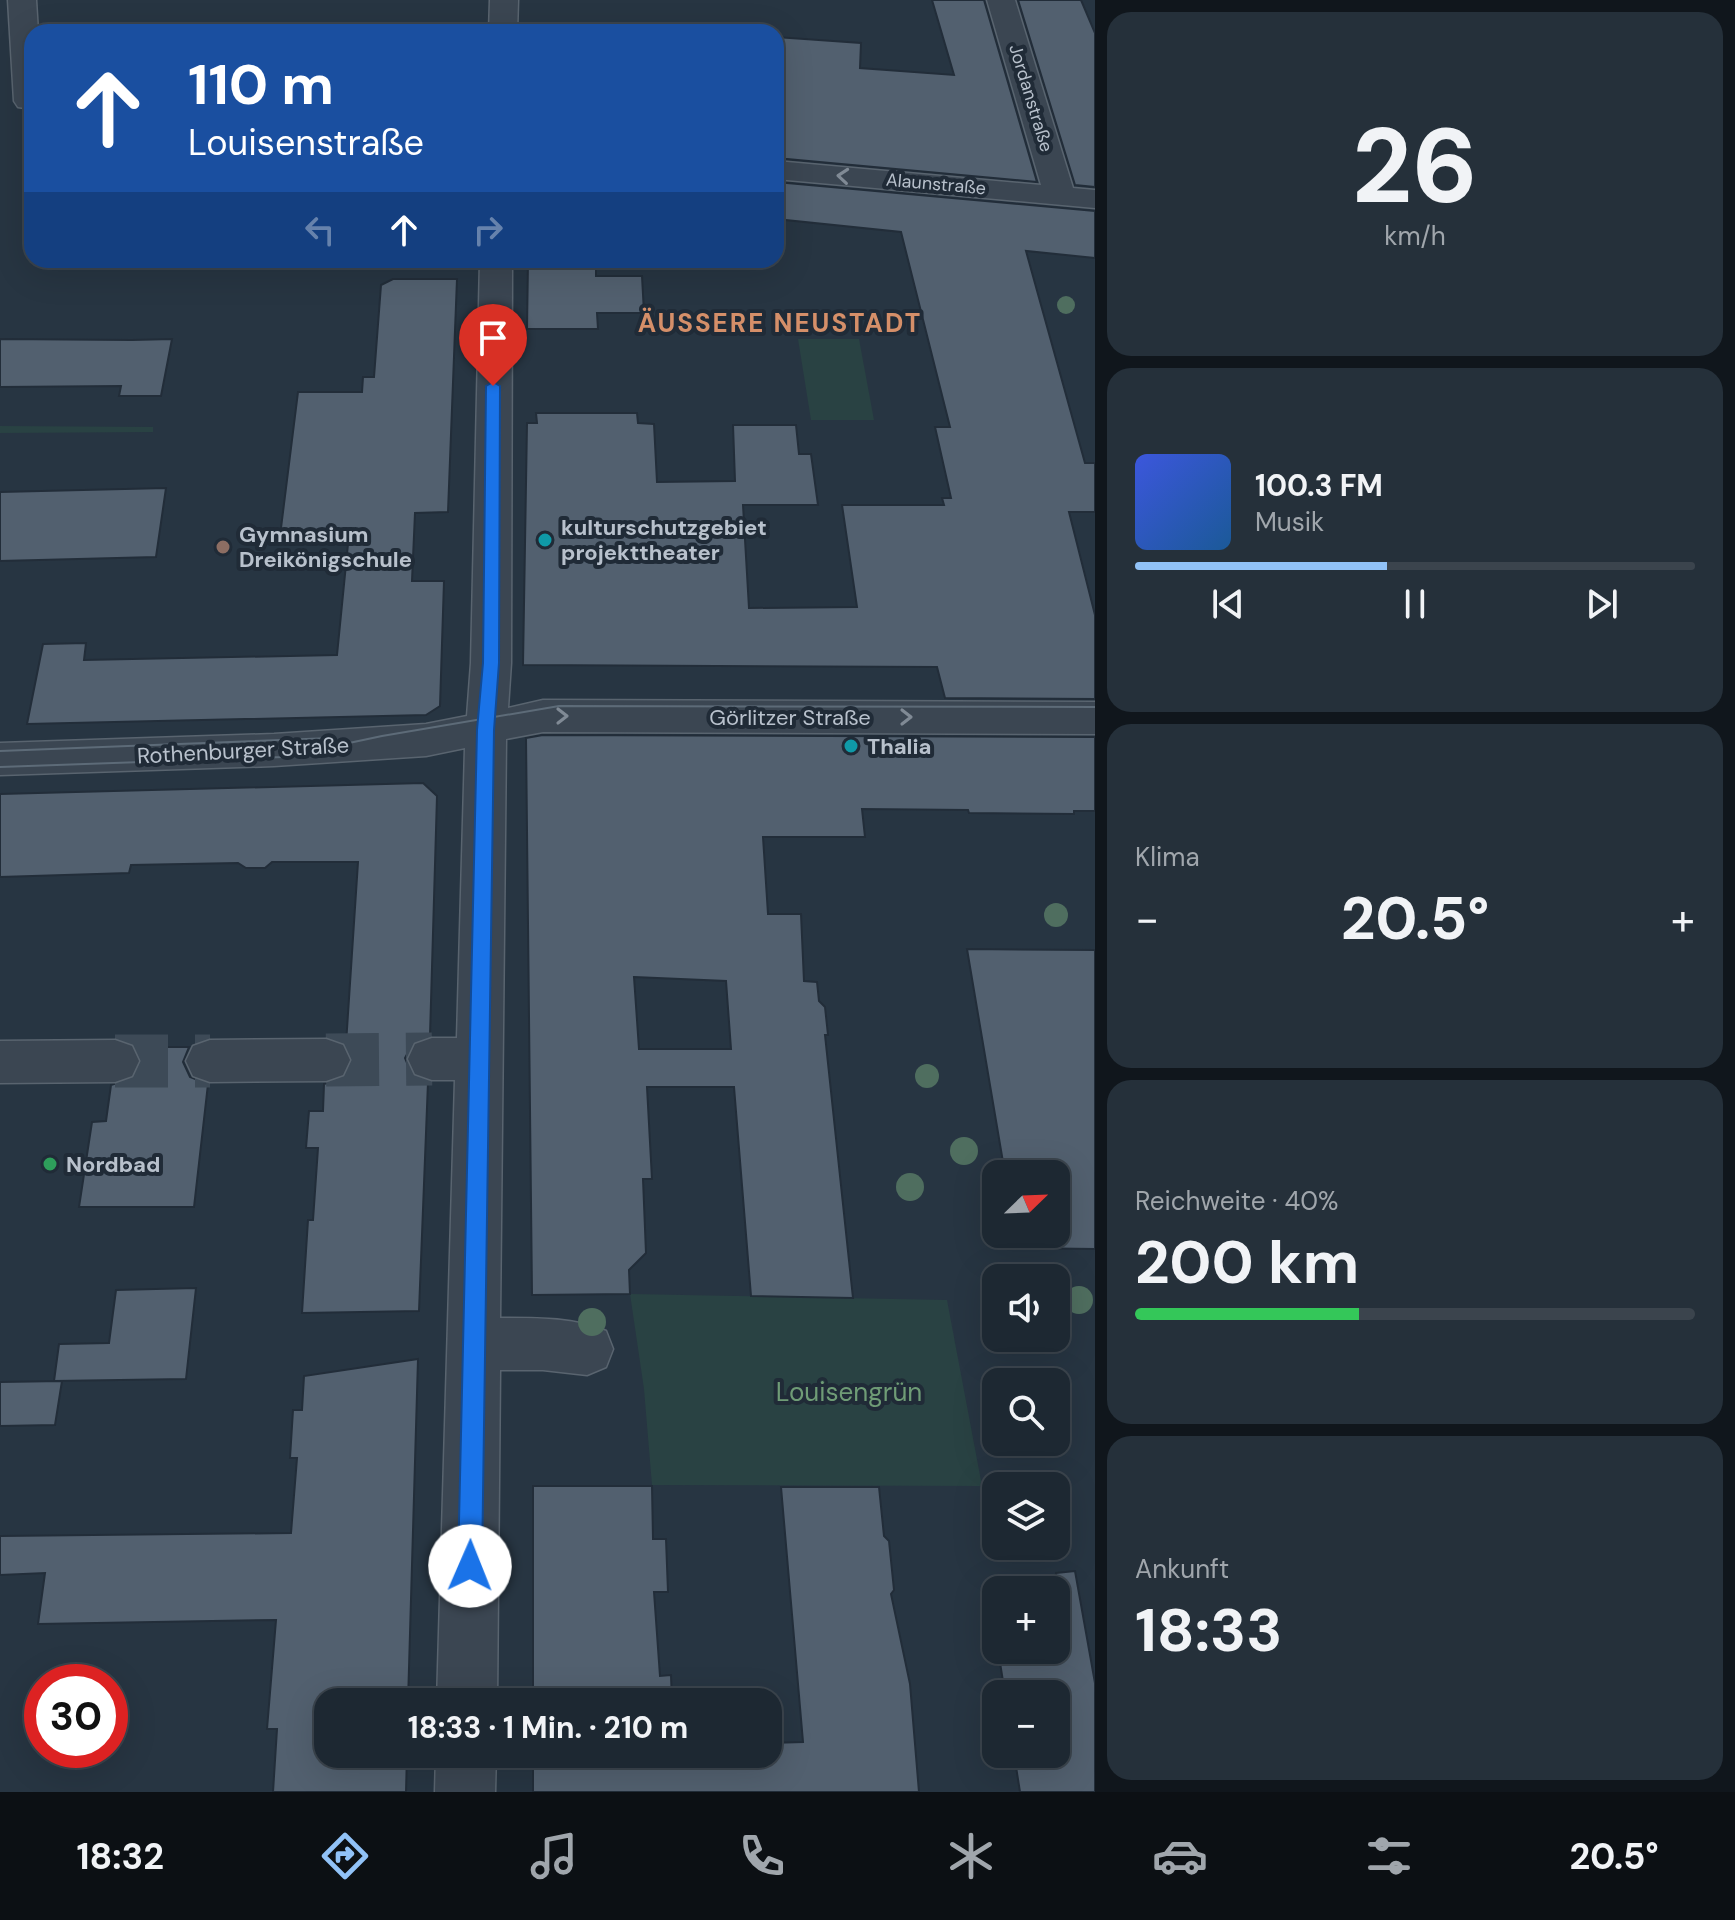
<!DOCTYPE html>
<html lang="de">
<head>
<meta charset="utf-8">
<style>
	body { margin:0; font-family:"DM Sans",sans-serif; background:#25303a; color:#f1f3f6; height:100vh; display:flex; flex-direction:column; font-size:30px; white-space:nowrap }
	* { box-sizing:border-box; margin:0 }
	p { font-size:26px; color:#a0a6ac }
	.icon { flex:none; width:44px; height:44px; fill:none; stroke:currentColor; stroke-width:2; stroke-linecap:round; stroke-linejoin:round }
	.map { position:relative; flex:1; overflow:hidden }
	.drawer { display:flex; flex-direction:column; gap:12px; padding:12px; background:#10161c; width:640px }
	.drawer>* { flex:none }
	.guide { position:absolute; left:24px; top:24px; width:760px; height:244px; border-radius:24px; box-shadow:0 8px 32px #0002,0 0 0 2px #3b444d; background:#1a4fa0; color:#fff; overflow:hidden }
	.needle { width:52px; rotate:67deg }
	.tools { position:absolute; left:982px; top:1160px; display:grid; gap:16px }
	.tools a { display:grid; place-items:center; width:88px; height:88px; border-radius:16px; background:#1d2832; box-shadow:0 8px 32px #0002,0 0 0 2px #3b444d; font-size:40px }
	.speed { position:absolute; left:24px; top:1664px; display:flex; gap:16px; font-size:40px; font-weight:700; text-align:center }
	.speed>* { display:grid; place-content:center; width:104px; height:104px; border-radius:50%; background:#1d2832; box-shadow:0 8px 32px #0002,0 0 0 2px #3b444d; line-height:1 }
	.speed .limit { border:12px solid #d22; background:#fff; color:#111 }
	.pin { position:absolute; display:grid; place-items:center; width:68px; height:68px; color:#fff; margin:-82px -34px; border-radius:50% 50% 50% 0; rotate:-45deg; box-shadow:0 0 8px #0007 }
	.pin .icon { rotate:45deg }
	.me { position:absolute; width:88px; margin:-44px; rotate:1deg; stroke-linejoin:round; filter:drop-shadow(0 0 6px #0008) }
	.turn { display:flex; align-items:center; gap:28px; height:168px; padding:0 32px; font-size:36px }
	.turn .icon { width:104px; height:104px; stroke-width:2.5 }
	.turn b { display:block; font-size:56px; line-height:68px }
	.lanes { display:flex; align-items:center; height:76px; padding:0 32px; background:#0003; justify-content:center; gap:40px; direction:ltr }
	.lanes .off { opacity:.35 }
	.big { font-size:60px; font-weight:700; line-height:1.1 }
	.drawer .widget { flex:1; display:flex; flex-direction:column; justify-content:center; gap:12px; min-width:0; padding:0 28px; border-radius:24px; background:#25303a }
	.drawer .dial { align-items:center; gap:0 }
	.dial b { font-size:104px; line-height:1 }
	.song { display:flex; align-items:center; gap:24px }
	.cover { width:96px; height:96px; border-radius:12px; background:linear-gradient(135deg,hsl(230 70% 55%),hsl(210 70% 35%)) }
	.played { height:8px; border-radius:4px; background:linear-gradient(90deg,#91c2f7 45%,#3b444d 45%) }
	.keys { display:flex; justify-content:space-around; direction:ltr }
	.heat { display:flex; justify-content:space-between; align-items:center; font-size:44px; direction:ltr }
	.charge { height:12px; border-radius:6px; background:linear-gradient(90deg,#34c759 40%,#3b444d 0) }
	.trip { position:absolute; left:314px; top:1688px; width:468px; height:80px; border-radius:24px; background:#1d2832; box-shadow:0 8px 32px #0002,0 0 0 2px #3b444d; font-weight:700; line-height:80px; text-align:center }
	.menu { display:flex; height:128px; justify-content:space-around; align-items:center; background:#0c1014; color:#a0a6ac }
	.menu .icon { width:56px; height:56px }
	.menu .current { color:#91c2f7 }
	.menu b { font-size:36px; color:#f1f3f6 }
	main { display:flex; flex:1; min-height:0 }
	.map>svg:first-child { display:block }
</style>
</head>
<body>
<main>
<div class="map">
<svg width="1095" height="1792" viewBox="0 0 1095 1792">
	<rect width="100%" height="100%" fill="#273542"/>
	<g fill="#294243">
		<path d="M798,339H859L874,420H811Z"/>
		<path d="M0,426H1L153,427V432L0,433Z"/>
		<path d="M630,1294L947,1300L982,1486L652,1485L644,1389Z"/>
	</g>
	<g fill="#52606f" stroke="#222d39" stroke-width="2" fill-rule="evenodd">
		<path d="M932,0H984L1037,182L776,158V37L861,43L860,68L954,75Z"/>
		<path d="M1018,0H1081L1095,33V187L1075,185Z"/>
		<path d="M776,182L1095,211V258L1026,251L1085,463H1095V512H1069L1095,615V699L945,698L937,667L523,665L527,423H537L536,413H637L638,423L654,424L657,482L735,481L733,425H796L799,454H811L818,505H743L749,608L857,607L842,505H944L942,498H951L935,427H950L901,232L776,219Z"/>
		<path d="M528,260H596V276H642L644,313H597L598,329H527Z"/>
		<path d="M393,279H457L448,512L415,513L412,581H444L440,706L426,715L27,724L43,644L86,643L84,660L337,655L348,544H279L298,392H362L363,377H374L381,285Z"/>
		<path d="M0,339L132,340L172,339L161,396H119L121,386L0,387Z"/>
		<path d="M166,488L156,557L0,561V492Z"/>
		<path d="M543,735L1095,737V811H1074V814L969,813L968,810L862,809L865,837H763L768,914H801L804,981L817,982L819,1001L825,1007L828,1035H825L853,1298L751,1296L734,1087H647L652,1179H643L646,1253L629,1270L630,1294L532,1295L526,738ZM634,977L726,981L731,1049H639Z"/>
		<path d="M423,783L437,796L430,1036L414,1041L405,1058L412,1075L428,1082L419,1311L302,1313L308,1220H313L318,1148H306L309,1111H323L324,1084L344,1078L353,1061L346,1044L358,862H272L265,868H246L238,863L131,865L129,873L0,877V794Z"/>
		<path d="M967,949L1095,950V1249L1017,1248L1015,1234H1056V1174H1005Z"/>
		<path d="M136,1047H189L183,1062L190,1077L208,1084L194,1207H79L92,1122L106,1121L111,1085L135,1077L142,1062Z"/>
		<path d="M196,1288L186,1379L54,1381L59,1344L109,1343L116,1290Z"/>
		<path d="M418,1359L408,1702H328V1754H407L406,1792H273L277,1729H267L276,1620L38,1624L45,1573L0,1575V1536L291,1533L297,1458H290L293,1410H302L304,1376Z"/>
		<path d="M62,1381L55,1425L0,1426V1382Z"/>
		<path d="M533,1486H652L653,1539H666L668,1592H654L660,1676L671,1675L672,1702H533Z"/>
		<path d="M781,1487H879L884,1536L889,1541L894,1590L891,1594L910,1684L919,1792H533V1754H768V1743L803,1742Z"/>
		<path d="M1075,1571L1095,1683V1792H1020L1014,1754H1056V1694H1005L998,1650H1056V1573Z"/>
	</g>
	<g fill="none" stroke-linecap="round" stroke-linejoin="round">
		<g stroke="#3d4a57" stroke-width="53" stroke-dasharray="53 27" stroke-linecap="butt">
			<path d="M326,1060L432,1059"/>
			<path d="M115,1061H210"/>
		</g>
		<g stroke="#59646f" stroke-width="3">
			<g id="minor">
				<path d="M8,0H36L38,32H32V109L18,107L14,101Z"/>
				<path d="M490,0H518L517,32H489Z"/>
				<path d="M987,0H1015L1073,188L1095,190V208L776,179V161L1041,185Z"/>
				<path d="M480,260H512L511,663L508,708L543,700L1095,702V734L543,732L506,739L500,1318C536,1318 572,1317 606,1331L613,1349L606,1367L587,1375L543,1370H500L497,1702H437L455,1080H432L415,1074L408,1059L415,1044L432,1038H457L465,748L426,756L274,766L0,775V743L274,734L426,724L467,716L471,663Z"/>
				<path d="M326,1039L343,1045L350,1060L343,1075L326,1081L210,1082L193,1076L186,1061L193,1046L210,1040Z"/>
				<path d="M115,1040L132,1046L139,1061L132,1076L115,1082L0,1083V1041Z"/>
				<path d="M436,1754H496L495,1792H435Z"/>
			</g>
		</g>
		<use href="#minor" fill="#3b4652" fill-rule="evenodd"/>
		<g stroke="#5d6b78" stroke-width="2">
			<path d="M0,751L332,738"/>
			<path d="M0,767L283,757L382,736L559,706L1095,707"/>
		</g>
	</g>
	<g fill="#4f6e5f">
		<circle cx="1066" cy="305" r="9"/>
		<circle cx="1056" cy="915" r="12"/>
		<circle cx="927" cy="1076" r="12"/>
		<circle cx="964" cy="1151" r="14"/>
		<circle cx="910" cy="1187" r="14"/>
		<circle cx="1079" cy="1300" r="14"/>
		<circle cx="592" cy="1322" r="14"/>
	</g>
	<defs><path id="oneway-chevron" d="M-2-3.5L2.5 0L-2 3.5" fill="none" stroke-width="1.6" stroke-linecap="round" stroke-linejoin="round" transform="scale(2)"/></defs>
	<g stroke="#808a95">
		<use href="#oneway-chevron" transform="translate(843 176) rotate(-175)"/>
		<use href="#oneway-chevron" transform="translate(562 716)"/>
		<use href="#oneway-chevron" transform="translate(906 717)"/>
	</g>
	<path fill="#1a73e8" stroke="#114b97" stroke-width="2" d="M493,382L500,386L499,663L494,730L482,1566L478,1574L470,1578L462,1574L458,1566L477,730L483,663L486,386Z"/>
	<g fill="#0f9aa8" stroke="#202b37" stroke-width="3">
		<circle cx="545" cy="540" r="8"/>
		<circle cx="851" cy="746" r="8"/>
	</g>
	<circle fill="#8d6e63" stroke="#202b37" stroke-width="3" cx="223" cy="547" r="8"/>
	<circle fill="#2e9e5b" stroke="#202b37" stroke-width="3" cx="50" cy="1164" r="8"/>
	<g text-anchor="middle" stroke-width="8" stroke-linejoin="round" paint-order="stroke">
		<g font-size="18" fill="#b8c1cc" stroke="#202b37">
			<text transform="translate(1031 98) rotate(73)" y="6">Jordanstraße</text>
			<text transform="translate(936 184) rotate(5)" y="6">Alaunstraße</text>
		</g>
		<g font-size="22" font-weight="bold" fill="#b8c1cc" stroke="#202b37" text-anchor="start">
			<text x="561" y="535">kulturschutzgebiet<tspan x="561" dy="25">projekttheater</tspan></text>
			<text x="239" y="542">Gymnasium<tspan x="239" dy="25">Dreikönigschule</tspan></text>
			<text x="867" y="754">Thalia</text>
			<text x="66" y="1172">Nordbad</text>
		</g>
		<g font-size="22" fill="#b8c1cc" stroke="#202b37">
			<text x="790" y="725">Görlitzer Straße</text>
			<text transform="translate(243 750) rotate(-3)" y="8">Rothenburger Straße</text>
		</g>
		<g font-size="26" font-weight="bold" letter-spacing="2" fill="#d58f69" stroke="#202b37">
			<text x="780" y="332">ÄUSSERE NEUSTADT</text>
		</g>
		<g font-size="26" fill="#6f9c76" stroke="#202b37">
			<text x="849" y="1401">Louisengrün</text>
		</g>
	</g>
</svg>
<div class="tools">
<a><svg class="needle" viewBox="-14 -14 28 28"><path d="M0-13l5 13h-10z" fill="#e53935"/><path d="M0 13l5-13h-10z" fill="#a0a6ac"/></svg></a>
<a><svg class="icon" aria-label="sound" viewBox="0 0 24 24"><path d="M4 9h4l5-4v14l-5-4H4zM17 9q2 3 0 6"/></svg></a>
<a><svg class="icon" aria-label="search" viewBox="0 0 24 24"><circle cx="10" cy="10" r="6"/><path d="M15 15l6 6"/></svg></a>
<a><svg class="icon" aria-label="layers" viewBox="0 0 24 24"><path d="M12 4l9 5-9 5-9-5zM3 14l9 5 9-5"/></svg></a>
<a>+</a>
<a>−</a>
</div>
<div class="speed"><div class="limit">30</div></div>
<div class="pin" style="left:493px;top:386px;background:#d93025"><svg class="icon" aria-label="arrive" viewBox="0 0 24 24"><path d="M6 21V4h12l-3 4 3 4H6"/></svg></div>
<svg class="me" style="left:470px;top:1566px" viewBox="-20 -20 40 40"><circle r="19" fill="#fff"/><path d="M0-13L10 11 0 6-10 11z" fill="#1a73e8"/></svg>
<div class="trip">18:33 · 1 Min. · 210 m</div>
<div class="guide">
<div class="turn"><svg class="icon" aria-label="ahead" viewBox="0 0 24 24"><path d="M12 20V5M6 11l6-6 6 6"/></svg><div><b>110 m</b>Louisenstraße</div></div>
<div class="lanes"><svg class="icon off" aria-label="left" viewBox="0 0 24 24"><path d="M17 20v-9H6M10 6l-5 5 5 5"/></svg><svg class="icon" aria-label="ahead" viewBox="0 0 24 24"><path d="M12 20V5M6 11l6-6 6 6"/></svg><svg class="icon off" aria-label="right" viewBox="0 0 24 24"><path d="M7 20v-9h11M14 6l5 5-5 5"/></svg></div>
</div>
</div>
<section class="drawer">
<div class="widget dial"><b>26</b><p>km/h</p></div>
<div class="widget">
<div class="song"><i class="cover"></i><div><b>100.3 FM</b><p>Musik</p></div></div>
<div class="played"></div>
<div class="keys"><svg class="icon" aria-label="previous" viewBox="0 0 24 24"><path d="M18 5L8 12l10 7zM5 5v14"/></svg><svg class="icon" aria-label="pause" viewBox="0 0 24 24"><path d="M8 5v14M16 5v14"/></svg><svg class="icon" aria-label="next" viewBox="0 0 24 24"><path d="M6 5l10 7-10 7zM19 5v14"/></svg></div>
</div>
<div class="widget"><p>Klima</p>
<div class="heat"><a>−</a><b class="big">20.5°</b><a>+</a></div>
</div>
<div class="widget"><p>Reichweite · 40%</p><b class="big">200 km</b><div class="charge"></div></div>
<div class="widget"><p>Ankunft</p><b class="big">18:33</b></div>
</section>
</main>
<nav class="menu">
<b>18:32</b>
<svg class="icon current" aria-label="directions" viewBox="0 0 24 24"><path d="M12 3l9 9-9 9-9-9zM9 14v-3h6M13 9l2 2-2 2"/></svg>
<svg class="icon" aria-label="music" viewBox="0 0 24 24"><path d="M9 18V5l10-2v13"/><circle cx="6" cy="18" r="3"/><circle cx="16" cy="16" r="3"/></svg>
<svg class="icon" aria-label="phone" viewBox="0 0 24 24"><path d="M5 4h4l2 5-3 2q2 4 5 5l2-3 5 2v4C11 20 4 13 5 4z"/></svg>
<svg class="icon" aria-label="climate" viewBox="0 0 24 24"><path d="M12 3v18M4 7l16 10M4 17L20 7"/></svg>
<svg class="icon" aria-label="car" viewBox="0 0 24 24"><path d="M5 17H2v-5l4-1 3-4h7l3 4 3 1v5h-3M9 17h6M6 11h13"/><circle cx="7" cy="17" r="2"/><circle cx="17" cy="17" r="2"/></svg>
<svg class="icon" aria-label="filters" viewBox="0 0 24 24"><path d="M4 7h16M4 17h16"/><circle cx="9" cy="7" r="2"/><circle cx="15" cy="17" r="2"/></svg>
<b>20.5°</b>
</nav>
</body>
</html>
